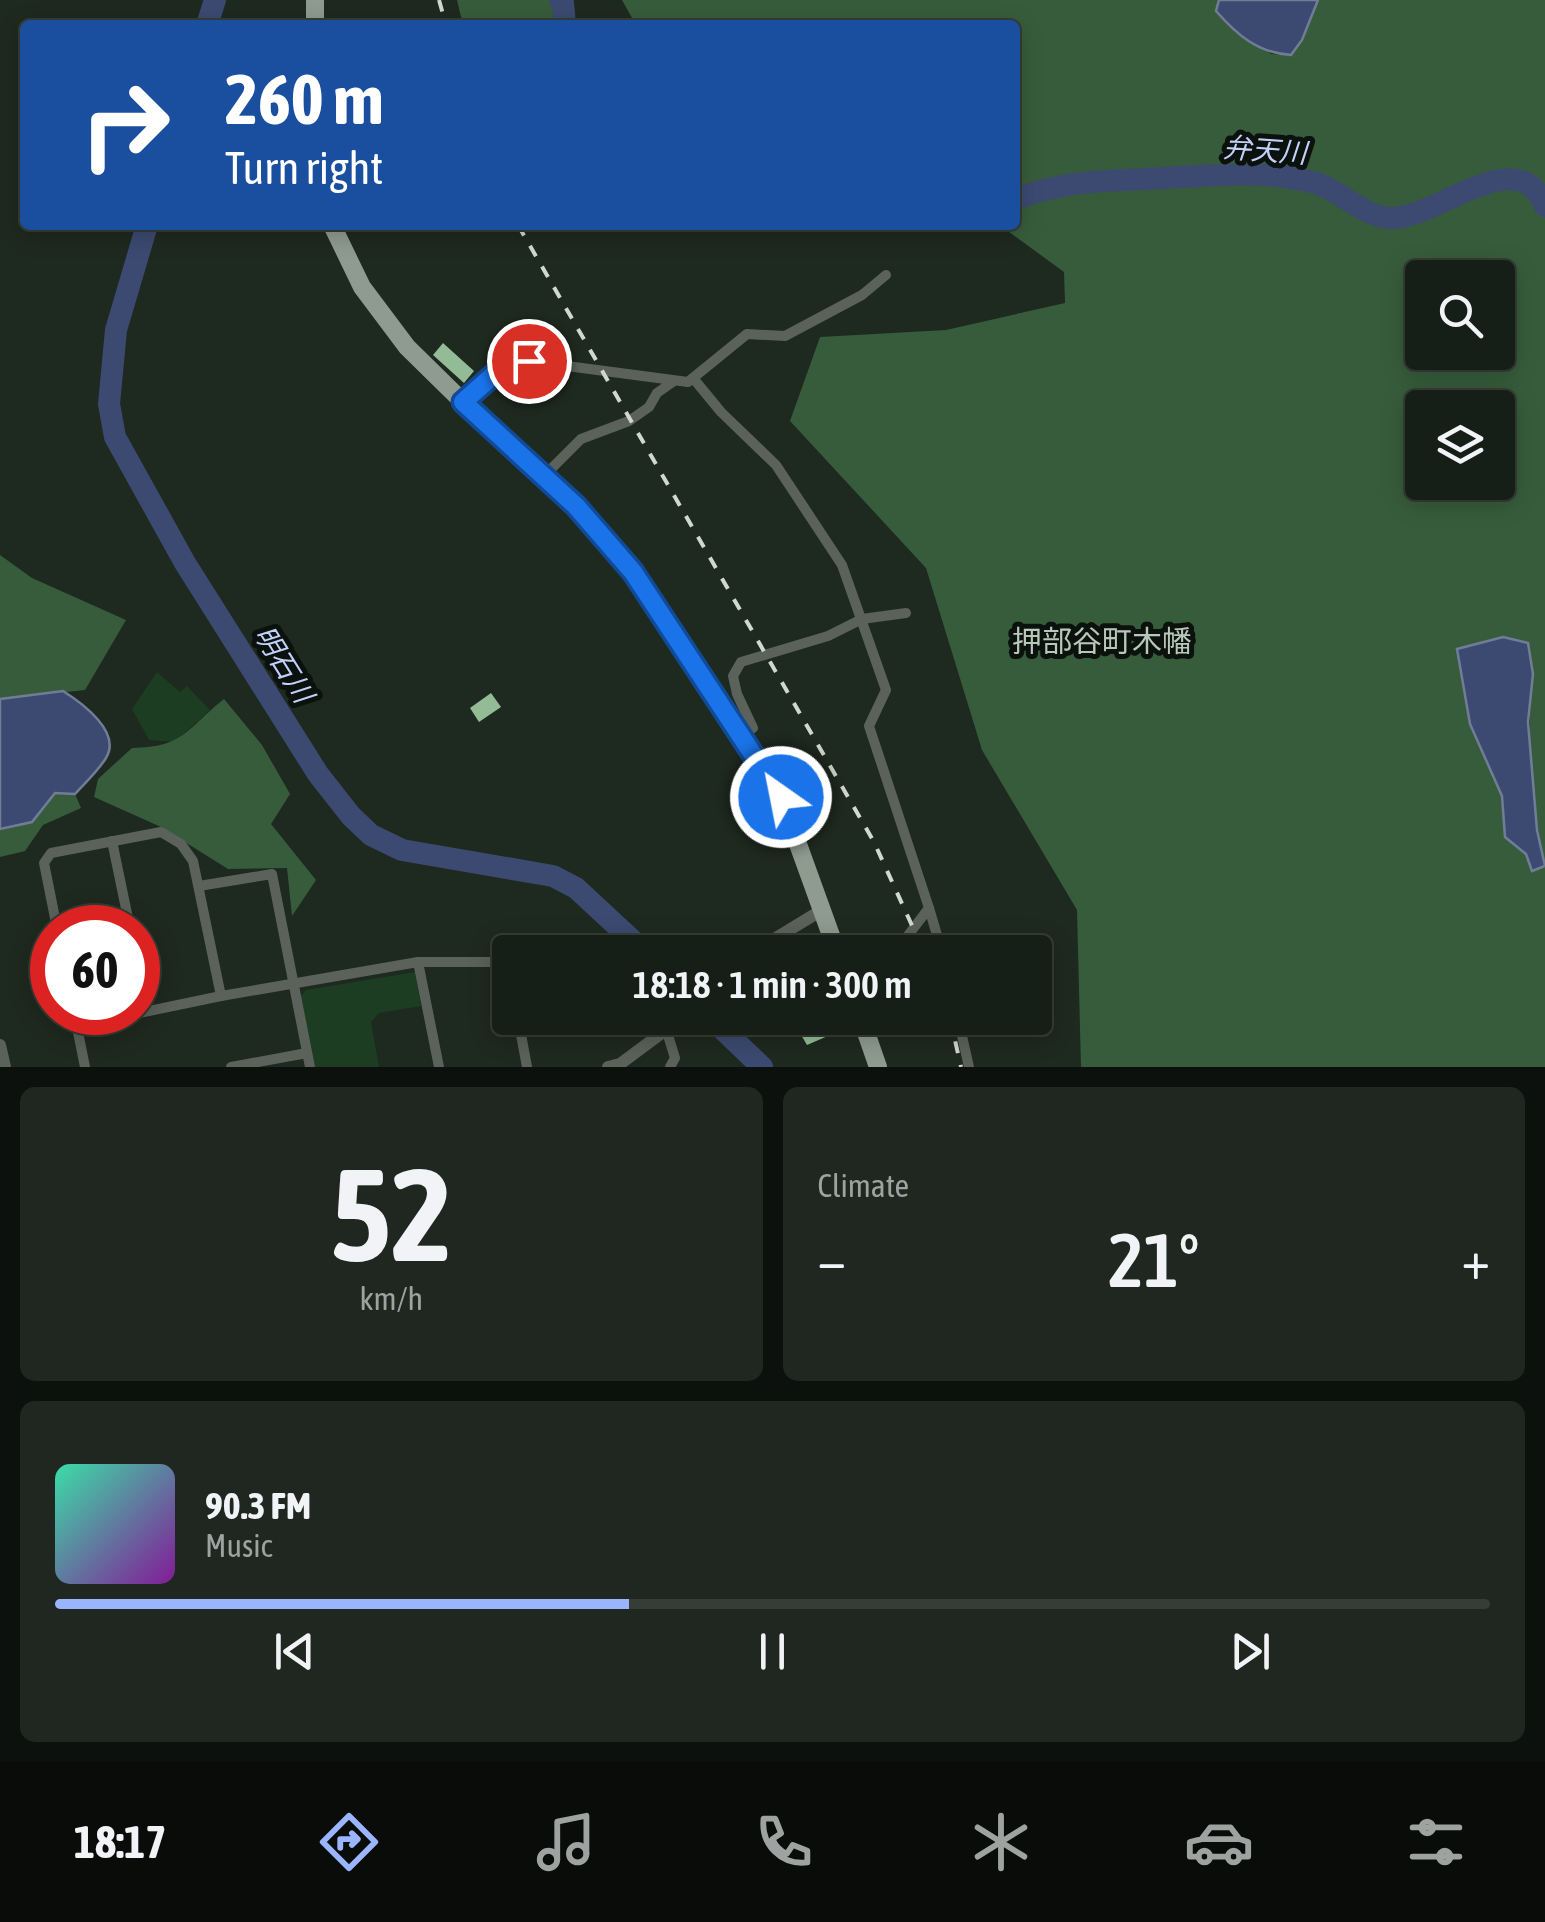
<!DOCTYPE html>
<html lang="en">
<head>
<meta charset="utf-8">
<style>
	body { margin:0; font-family:"Asap Condensed","Noto Sans JP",sans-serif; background:#1f2720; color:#f1f3f6; height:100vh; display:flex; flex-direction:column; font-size:38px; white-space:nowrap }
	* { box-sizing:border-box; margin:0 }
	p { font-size:32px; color:#9ea2a1 }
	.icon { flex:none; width:55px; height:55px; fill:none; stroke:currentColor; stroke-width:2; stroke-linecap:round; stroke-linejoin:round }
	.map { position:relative; height:1067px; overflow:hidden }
	.drawer { display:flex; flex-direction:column; gap:20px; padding:20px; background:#0c110d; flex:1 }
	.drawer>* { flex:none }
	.guide { position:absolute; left:20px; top:20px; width:1000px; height:210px; border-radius:10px; box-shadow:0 5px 25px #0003,0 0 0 2px #353d36; background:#1a4fa0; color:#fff; overflow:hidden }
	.fabs { position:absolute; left:1405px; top:260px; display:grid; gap:20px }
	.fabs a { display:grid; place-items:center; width:110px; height:110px; border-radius:10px; background:#161f17; box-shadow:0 5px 25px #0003,0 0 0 2px #353d36; font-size:50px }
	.speed { position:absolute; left:30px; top:905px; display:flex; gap:20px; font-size:50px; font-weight:700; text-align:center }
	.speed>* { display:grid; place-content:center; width:130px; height:130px; border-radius:50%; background:#161f17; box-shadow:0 5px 25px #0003,0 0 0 2px #353d36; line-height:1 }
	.speed .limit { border:15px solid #d22; background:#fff; color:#111 }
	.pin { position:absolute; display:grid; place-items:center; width:85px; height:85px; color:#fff; margin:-42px; border:5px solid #fff; border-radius:50%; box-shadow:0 2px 10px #0007 }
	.me { position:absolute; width:110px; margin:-55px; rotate:327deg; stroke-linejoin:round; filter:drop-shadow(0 0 8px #0008) }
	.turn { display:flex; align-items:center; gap:35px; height:210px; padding:0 40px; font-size:45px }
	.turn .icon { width:130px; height:130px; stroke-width:2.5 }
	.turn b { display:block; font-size:70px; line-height:85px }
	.big { font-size:75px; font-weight:600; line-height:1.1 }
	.drawer .card { flex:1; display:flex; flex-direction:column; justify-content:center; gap:15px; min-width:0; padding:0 35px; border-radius:15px; background:#1f2720 }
	.drawer .dial { align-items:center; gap:0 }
	.dial b { font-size:130px; line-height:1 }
	.song { display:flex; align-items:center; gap:30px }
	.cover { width:120px; height:120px; border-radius:15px; background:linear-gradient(135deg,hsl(160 70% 55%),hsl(290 70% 35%)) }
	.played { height:10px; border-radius:5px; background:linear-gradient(90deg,#9ab5fd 40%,#353d36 40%) }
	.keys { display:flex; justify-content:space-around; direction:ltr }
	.heat { display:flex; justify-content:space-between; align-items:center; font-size:55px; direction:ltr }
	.drawer .tiles { flex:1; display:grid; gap:20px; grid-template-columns:1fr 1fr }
	.card:last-child { grid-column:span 2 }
	.trip { position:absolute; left:492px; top:935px; width:560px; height:100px; border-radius:10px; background:#161f17; box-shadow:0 5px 25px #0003,0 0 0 2px #353d36; font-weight:600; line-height:100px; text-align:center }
	.dock { display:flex; height:160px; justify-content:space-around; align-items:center; background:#090c09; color:#9ea2a1 }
	.dock .icon { width:70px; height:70px }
	.dock .active { color:#9ab5fd }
	.dock b { font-size:45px; color:#f1f3f6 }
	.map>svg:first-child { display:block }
</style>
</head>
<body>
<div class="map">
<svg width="1545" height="1067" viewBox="0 0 1545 1067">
	<rect width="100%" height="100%" fill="#1e291f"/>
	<g fill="#1c3d21">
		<path d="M157,672L180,692L187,686L210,710L175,742L149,740L132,709Z"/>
		<path d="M415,972L421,1006L379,1013L371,1022L379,1067H313L301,996L306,990Z"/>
	</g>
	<g fill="#375c3b" fill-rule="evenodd">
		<path d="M457,0H551L556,4L559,25H470L461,17Z"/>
		<path d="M622,0H1219L1271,54L1291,55L1302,40L1318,0H1545V863C1530,801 1526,736 1533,674L1470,724L1502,796L1505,837L1527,854L1532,871L1545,866V1067H1081L1077,910L982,750L926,568L790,421L820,337L946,330L1065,303L1064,272L1005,229L988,225H1015V25H636ZM1422,278H1498V352H1422ZM1422,408H1498V482H1422Z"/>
		<path d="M0,555L32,578L126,620L85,690L0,699Z"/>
		<path d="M224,699L262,745L290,794L271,824L316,880L292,916L287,868L228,869L161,827L94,797L98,779L132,748C185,747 186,729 224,699Z"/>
		<path d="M55,793L75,794L81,808L43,825L25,851L0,857V830L32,822Z"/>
	</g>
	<g fill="#3c4a71" stroke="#717d96" stroke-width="2.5">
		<path d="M1219,0H1318L1302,40L1291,55C1258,53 1237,35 1216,11Z"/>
		<path d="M1503,637L1528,643L1533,674L1528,722L1537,830L1545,866L1532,871L1526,854L1505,837L1502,796L1470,724L1457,649Z"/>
		<path d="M63,691C82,703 122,732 106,758C98,771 85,783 75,794L55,793L32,822L0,829V699Z"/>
	</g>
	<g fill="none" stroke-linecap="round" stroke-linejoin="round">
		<g stroke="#3c4a71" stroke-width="22">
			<path d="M560,0L563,3L565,25"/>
			<path d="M207,25L215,0"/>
			<path d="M1015,199C1069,179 1110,181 1166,178C1214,175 1265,170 1312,182C1338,188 1361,215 1388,218C1435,222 1517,138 1545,206"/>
			<path d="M147,225L116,330L109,404L115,437L185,563L318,774L351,816L371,835L402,850L553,876L576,888L645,952"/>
			<path d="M711,1018L762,1067"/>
		</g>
	</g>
	<g fill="#93bc96">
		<path d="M443,343L474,371L464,383L433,355Z"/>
		<path d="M491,693L501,707L479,722L470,708Z"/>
		<path d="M791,1018H849L851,1026L807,1045Z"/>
	</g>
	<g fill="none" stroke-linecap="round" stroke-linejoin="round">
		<g stroke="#5b615b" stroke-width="10">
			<path d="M693,378L721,412L776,465L842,565L886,690L869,726L929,908L906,938L912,952"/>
			<path d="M463,402L499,370L529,361L688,382L747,334L785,336L862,295L886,275"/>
			<path d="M544,476L581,439L629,421L649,407L657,393L674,381"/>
			<path d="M742,737L753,728L737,694L733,676L741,662L828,636L862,619L906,613"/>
			<path d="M112,841L130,928"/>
			<path d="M199,886L272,874L310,1067"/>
			<path d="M929,908L942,952"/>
			<path d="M57,928L44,863L51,853L161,832L181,844L193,861L221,996"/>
			<path d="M418,962H507L510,978"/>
			<path d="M138,966L147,1011"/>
			<path d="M74,1012L85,1067"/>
			<path d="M518,1018L527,1067"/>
			<path d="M958,1018L969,1067"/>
			<path d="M77,1026L221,996L418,962L439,1067"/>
			<path d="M667,1032L675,1058L670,1067"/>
			<path d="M231,1067L307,1053"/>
		</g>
		<g stroke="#5b615b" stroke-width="12">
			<path d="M753,952L822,910"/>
			<path d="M0,1045L5,1067"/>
			<path d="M608,1067L620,1064L682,1018"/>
		</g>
		<g stroke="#8f9b8f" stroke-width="18">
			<path d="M315,25V0"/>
			<path d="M332,225L362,287L407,347L463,402L577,506L646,591L781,797L837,952"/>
			<path d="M861,1018L878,1067"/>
		</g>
		<g stroke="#d0d8d0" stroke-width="4" stroke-dasharray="12 12" stroke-linecap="butt">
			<path d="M439,0L446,25"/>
			<path d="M518,225L874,842L924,952"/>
			<path d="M950,1018L961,1067"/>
		</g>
	</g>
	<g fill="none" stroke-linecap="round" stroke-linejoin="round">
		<g stroke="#114b97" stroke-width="25">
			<path id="route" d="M529,361L499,370L463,402L576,506L633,572L781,797"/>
		</g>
		<use href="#route" stroke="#1a73e8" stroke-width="18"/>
	</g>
	<g text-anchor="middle" stroke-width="10" stroke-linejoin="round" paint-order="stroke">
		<g font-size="28" font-style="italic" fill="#c1d1f9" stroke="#0b110c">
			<text transform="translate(1265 150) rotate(4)" y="10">弁天川</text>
			<text transform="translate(284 664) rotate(58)" y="10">明石川</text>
		</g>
		<g font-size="30" fill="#b8c7b9" stroke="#0b110c">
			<text x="1102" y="652">押部谷町木幡</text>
		</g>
	</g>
</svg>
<div class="fabs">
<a><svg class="icon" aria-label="search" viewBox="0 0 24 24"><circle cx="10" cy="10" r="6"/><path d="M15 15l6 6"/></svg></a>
<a><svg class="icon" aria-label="layers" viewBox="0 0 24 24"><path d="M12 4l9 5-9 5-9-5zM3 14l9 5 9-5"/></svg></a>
</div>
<div class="speed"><div class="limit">60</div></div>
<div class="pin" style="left:529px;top:361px;background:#d93025"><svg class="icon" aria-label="arrive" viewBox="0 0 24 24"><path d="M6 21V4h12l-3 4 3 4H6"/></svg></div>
<svg class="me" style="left:781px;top:797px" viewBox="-20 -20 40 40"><circle r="17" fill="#1a73e8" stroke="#fff" stroke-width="3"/><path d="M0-11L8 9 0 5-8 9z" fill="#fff"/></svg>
<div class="trip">18:18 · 1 min · 300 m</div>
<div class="guide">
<div class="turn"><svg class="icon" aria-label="right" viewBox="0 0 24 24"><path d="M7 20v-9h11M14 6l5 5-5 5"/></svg><div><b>260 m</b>Turn right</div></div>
</div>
</div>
<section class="drawer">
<div class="tiles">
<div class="card dial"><b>52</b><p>km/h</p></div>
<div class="card"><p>Climate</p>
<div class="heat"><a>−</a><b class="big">21°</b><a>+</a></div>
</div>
<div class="card">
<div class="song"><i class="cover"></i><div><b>90.3 FM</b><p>Music</p></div></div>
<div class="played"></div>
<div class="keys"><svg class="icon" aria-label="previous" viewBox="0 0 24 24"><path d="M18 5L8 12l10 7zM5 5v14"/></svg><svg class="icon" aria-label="pause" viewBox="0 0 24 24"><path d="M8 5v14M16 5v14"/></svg><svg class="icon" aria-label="next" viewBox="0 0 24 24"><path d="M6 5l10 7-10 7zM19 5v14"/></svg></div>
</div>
</div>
</section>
<nav class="dock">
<b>18:17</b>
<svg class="icon active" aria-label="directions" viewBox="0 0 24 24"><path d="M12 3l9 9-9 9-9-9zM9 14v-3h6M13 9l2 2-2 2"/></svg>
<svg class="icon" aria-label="music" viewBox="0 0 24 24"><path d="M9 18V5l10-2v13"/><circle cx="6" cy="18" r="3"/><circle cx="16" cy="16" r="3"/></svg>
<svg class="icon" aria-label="phone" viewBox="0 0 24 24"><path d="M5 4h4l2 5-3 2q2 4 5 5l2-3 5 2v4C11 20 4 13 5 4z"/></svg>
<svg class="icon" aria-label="climate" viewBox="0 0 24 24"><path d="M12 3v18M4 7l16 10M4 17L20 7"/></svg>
<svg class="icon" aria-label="car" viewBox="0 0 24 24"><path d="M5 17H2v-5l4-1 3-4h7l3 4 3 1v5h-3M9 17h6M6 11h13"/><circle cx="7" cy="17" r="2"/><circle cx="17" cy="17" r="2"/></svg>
<svg class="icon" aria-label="filters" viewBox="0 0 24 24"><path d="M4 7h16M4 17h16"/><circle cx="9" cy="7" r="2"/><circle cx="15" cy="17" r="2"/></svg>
</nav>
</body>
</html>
